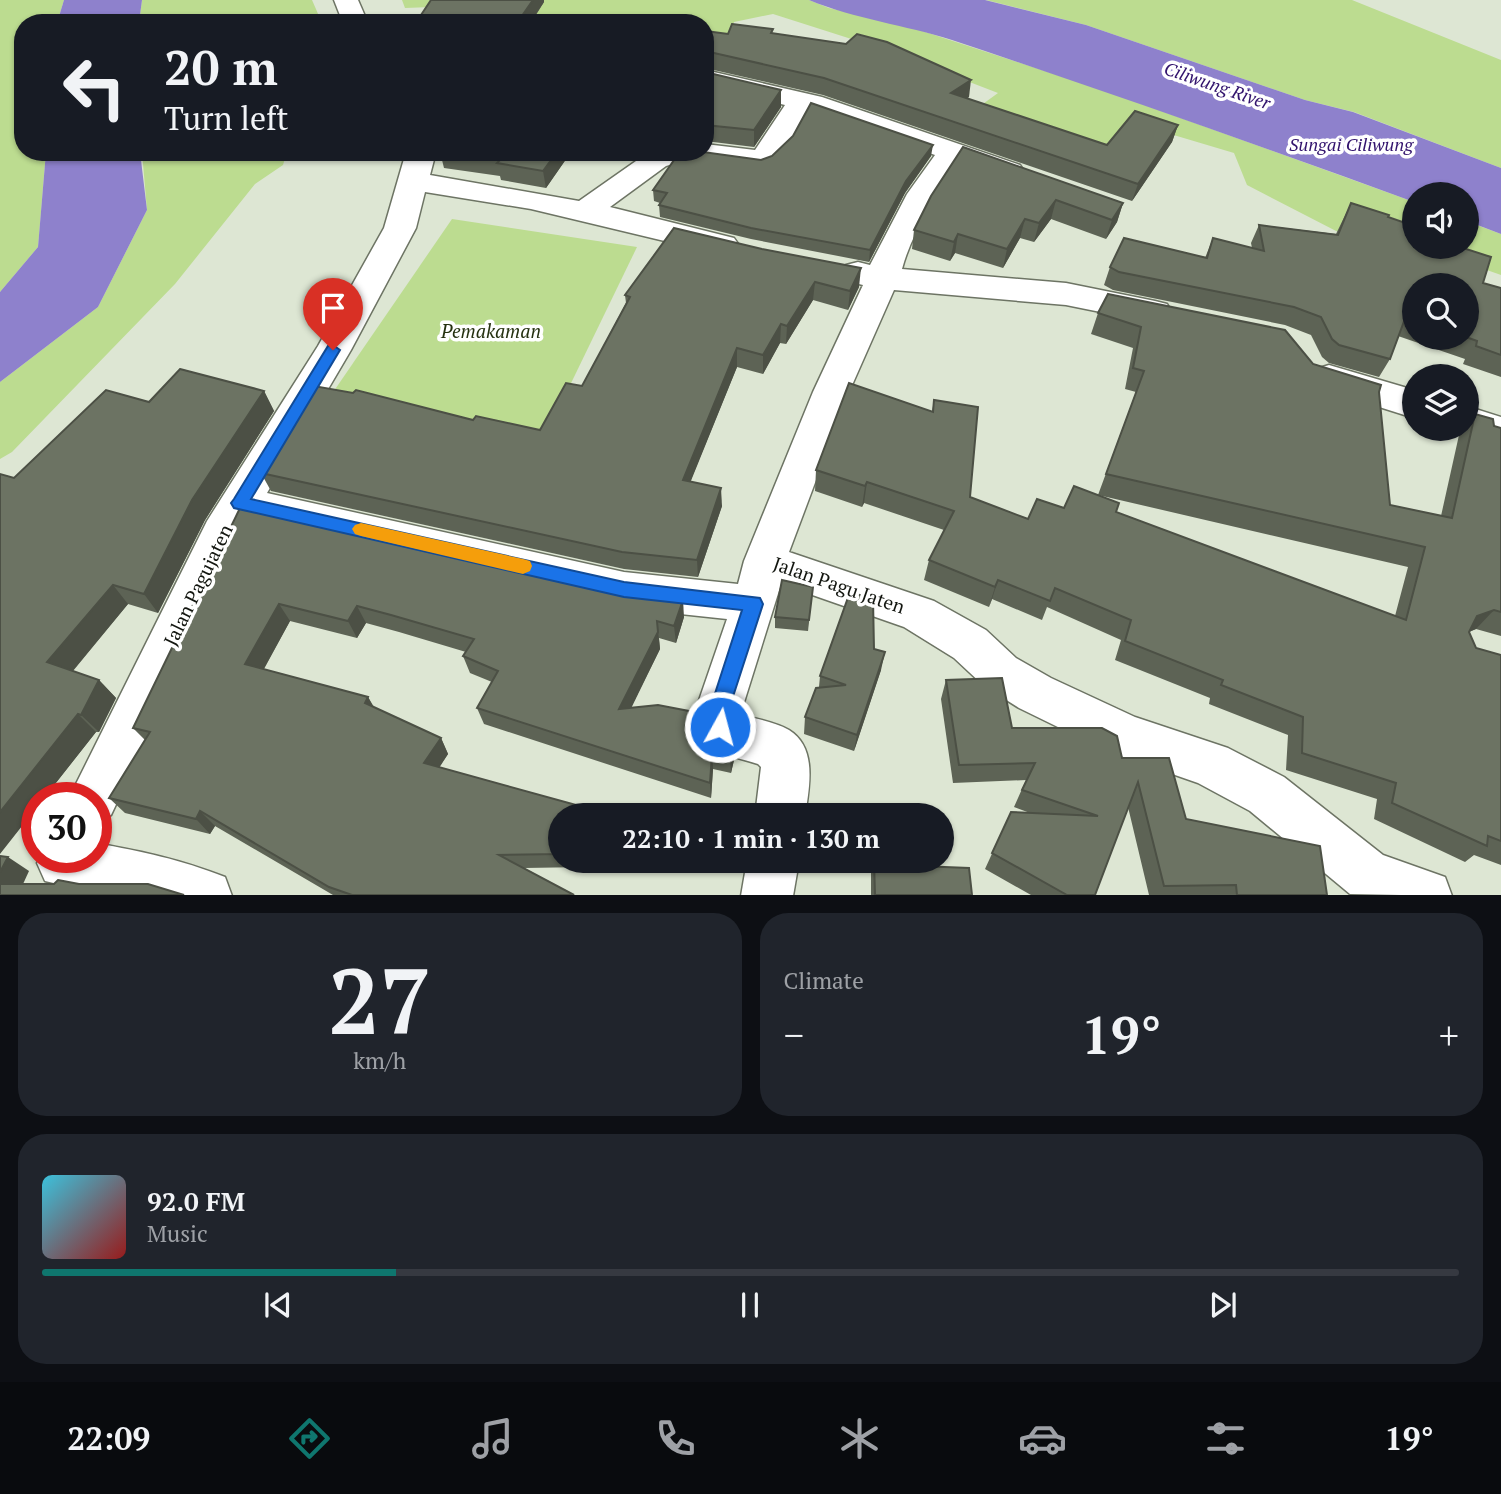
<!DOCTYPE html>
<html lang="en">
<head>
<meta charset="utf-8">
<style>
	body { margin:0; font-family:"PT Serif",serif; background:#20242c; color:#f1f3f6; height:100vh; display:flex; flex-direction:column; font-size:26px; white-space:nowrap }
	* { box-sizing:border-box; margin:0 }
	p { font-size:23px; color:#9ea1a6 }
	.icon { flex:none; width:38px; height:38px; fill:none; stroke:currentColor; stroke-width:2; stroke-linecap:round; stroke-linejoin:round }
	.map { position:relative; height:895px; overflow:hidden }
	.side { display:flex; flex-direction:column; gap:18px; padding:18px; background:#0d0f14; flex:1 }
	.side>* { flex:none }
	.top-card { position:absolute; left:14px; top:14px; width:700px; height:147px; border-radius:28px; box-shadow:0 2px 5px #0004; background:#171b24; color:#f1f3f6; overflow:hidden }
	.controls { position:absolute; left:1402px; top:182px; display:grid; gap:14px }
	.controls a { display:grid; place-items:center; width:77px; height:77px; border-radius:50%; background:#171b24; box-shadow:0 2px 5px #0004; font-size:35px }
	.speed { position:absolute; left:21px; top:782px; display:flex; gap:14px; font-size:35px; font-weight:700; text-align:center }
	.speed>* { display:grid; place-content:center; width:91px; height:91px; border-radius:50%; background:#171b24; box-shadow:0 2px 5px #0004; line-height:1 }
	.speed .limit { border:10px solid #d22; background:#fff; color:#111 }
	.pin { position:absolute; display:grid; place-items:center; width:60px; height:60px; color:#fff; margin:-72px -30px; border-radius:50% 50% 50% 0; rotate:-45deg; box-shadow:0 0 7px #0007 }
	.pin .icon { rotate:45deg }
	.me { position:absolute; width:77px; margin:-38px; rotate:7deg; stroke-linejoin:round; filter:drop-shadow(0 0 5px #0008) }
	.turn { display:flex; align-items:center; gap:24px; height:147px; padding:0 35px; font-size:32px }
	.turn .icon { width:91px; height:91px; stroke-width:2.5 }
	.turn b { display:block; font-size:49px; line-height:60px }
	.big { font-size:52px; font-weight:800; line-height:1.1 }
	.side .card { flex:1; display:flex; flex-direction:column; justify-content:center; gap:10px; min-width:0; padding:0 24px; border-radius:28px; background:#20242c }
	.side .dial { align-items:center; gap:0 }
	.dial b { font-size:91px; line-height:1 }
	.song { display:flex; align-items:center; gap:21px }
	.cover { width:84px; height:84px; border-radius:10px; background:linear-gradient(135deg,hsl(190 70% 55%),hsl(0 70% 35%)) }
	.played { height:7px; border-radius:4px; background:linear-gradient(90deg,#0f766e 25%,#363941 25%) }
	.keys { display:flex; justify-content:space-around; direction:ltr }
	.heat { display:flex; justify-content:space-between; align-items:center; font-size:38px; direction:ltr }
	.side .tiles { flex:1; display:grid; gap:18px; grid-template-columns:1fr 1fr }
	.card:last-child { grid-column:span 2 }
	.trip { position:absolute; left:548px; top:803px; width:406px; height:70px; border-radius:35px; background:#171b24; box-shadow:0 2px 5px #0004; font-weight:800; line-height:70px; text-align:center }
	.dock { display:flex; height:112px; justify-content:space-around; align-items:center; background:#090b0e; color:#9ea1a6 }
	.dock .icon { width:49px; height:49px }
	.dock .selected { color:#0f766e }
	.dock b { font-size:32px; color:#f1f3f6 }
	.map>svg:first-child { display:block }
</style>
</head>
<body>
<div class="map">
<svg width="1501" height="896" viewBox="0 0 1501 896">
	<rect width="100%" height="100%" fill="#dde6d3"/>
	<g fill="#bcdc90">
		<path d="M0,0H64L57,23H23V152H46L38,247L0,292Z"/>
		<path d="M142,0H312L322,23H139Z"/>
		<path d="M402,0H809L829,8L907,26L1106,91L1414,202V225L1350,204L1338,232L1247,185L1234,153L1130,122L1158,161L969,114L998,93L889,51L773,14L734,22L727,42L705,39V23H679L656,17L637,23H527L538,3L405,8Z"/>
		<path d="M986,0H1352L1501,60V168L1354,112L1305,100L1086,25Z"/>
		<path d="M142,152H287L283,165L255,184L175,284L12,452L0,459V382L98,307L147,210Z"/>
		<path d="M452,219L637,247L543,441L327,401Z"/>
		<path d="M1466,221L1501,234V275L1467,263Z"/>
	</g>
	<g fill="#8e81cc">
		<path d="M64,0H142L139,23H57Z"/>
		<path d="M809,0H985L1086,25L1305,100L1353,112L1501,168V234L1467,221L1466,194H1414V202C1261,146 1107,92 952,40C905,25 855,19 809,0Z"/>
		<path d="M46,152H140L147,210L98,307L0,382V292L38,247Z"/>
	</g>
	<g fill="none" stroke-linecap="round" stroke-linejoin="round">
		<g stroke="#6d7464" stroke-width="3">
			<g id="street">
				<path d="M334,0H358L368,23H343Z"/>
				<path d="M705,70L822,97L1020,165L1024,171L1020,177L1009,180L959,163C937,195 912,231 902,269L1066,283L1155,301L1167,304L1172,312L1167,320L1155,323L1066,305L894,290L849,392L789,552L934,601L986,630L1016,658L1051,678L1135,717L1228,748L1284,777L1383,855L1445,877L1452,896L1350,894L1250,811L1198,783L1109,752L1019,708L984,686L954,658L904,627L781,584L741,712L742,715C757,719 775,722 789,730C818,748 809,788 805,816H755L761,767L758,764C723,753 699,753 695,712L727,619L624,608L250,521L111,815L96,821V798H69L207,521L318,346L384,228L406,152H436L430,175L579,201L646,154L705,152V144L755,150L785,105L705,86ZM809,111L935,155L907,194L870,265L858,262L846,265L841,273L846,281L863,285L813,392L744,561L738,584L624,572L267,493L351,350L416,228L425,192L531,209L723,255L734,252L739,245L734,238L610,207L666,166L689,159L761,169C787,163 797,132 809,111Z"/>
				<path d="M1329,365L1414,390V418L1316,387L1311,378L1316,369Z"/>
				<path d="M1466,406L1501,417V445L1453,430L1466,429Z"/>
				<path d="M96,843C144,852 179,859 225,877L232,896C171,896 102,896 45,881L37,863L40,858H96Z"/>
				<path d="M747,861H799L793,896H741Z"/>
			</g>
		</g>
		<use href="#street" fill="#fff" fill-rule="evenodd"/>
	</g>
	<g fill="#5d6355" fill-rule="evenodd">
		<path d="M544,2L531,23H417V21Z"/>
		<path d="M705,31L728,34L773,33L969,97L966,98L1107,145L1178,125L1172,142L1132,201L823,95L705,68Z"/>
		<path d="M705,72L781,107L754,147L705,141Z"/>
		<path d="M440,152H571L546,188L501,180L500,176L444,168Z"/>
		<path d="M931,156L905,193L869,262L751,239L660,217L659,205L660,203L654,201L653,190L761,160Z"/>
		<path d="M931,196L1123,203L1117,222L1106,239L1051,219L1034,242L1020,238L1003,268L955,253L950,261L912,249L914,230Z"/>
		<path d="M1351,203L1388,217L1483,283L1501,288V377L1463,364L1465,359L1398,336L1390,359L1379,377L1329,363L1322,357L1311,335L1285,325L1113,290L1104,285L1110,267L1205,258L1213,238L1252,248L1251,243L1259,225L1336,234ZM1414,285L1466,338H1414Z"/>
		<path d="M674,228L859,287L848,310L813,300L786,344L780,343L763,374L737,367L690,482L722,506L698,577L624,569L271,491L261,473L353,393L473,420L540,430L582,386L626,303L625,295Z"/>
		<path d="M1098,313L1313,364L1379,392L1390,505L1441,516L1459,435L1464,429H1466V425L1475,414L1494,426L1501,428V636L1476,629L1469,632L1476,648L1501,655V865L1474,855L1465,862L1374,819L1377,799L1286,770L1288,735L1209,704L1210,698L1115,660L1121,640L1047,607L1042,620L992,599L989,607L924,580L929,560L944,530L864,503L862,507L815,491L816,470L932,412L934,400L970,497L1028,519L1064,508L1116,512L1395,616L1408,567L1098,495L1136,392L1125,389L1133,348L1091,334Z"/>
		<path d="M264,391L274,411L205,520L158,613L128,604L73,671L99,680L116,698L99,732H96L44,798L14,478L149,402Z"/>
		<path d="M241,506L684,617L676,643L659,638L660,649L631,707L705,730L734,744V760L731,773L713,769L711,798L484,724L477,708L492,682L470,673L463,656L466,652L399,632L366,623L357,638L290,621L264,669L368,697L374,707L441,738L448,754L439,767L560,816V861H712L711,865L524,868L574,895H333L215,826L210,834L125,813L109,798L145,740L133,728Z"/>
		<path d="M813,587L808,631L775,628V617Z"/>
		<path d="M874,649L881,670L854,751L804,734L805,717L819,687L820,676Z"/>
		<path d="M946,680L1012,728L1122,758L1186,819L1327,895H1149L1128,807L1095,895H1031L985,869L1011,812L1030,813L1014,807L1026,780L953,783L941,699Z"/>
		<path d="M871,861H918L919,866L972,895H871Z"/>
	</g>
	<g fill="#4c5045">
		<path d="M533,0H544V2L530,23H517Z"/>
		<path d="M971,80L969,97L949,110L951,93Z"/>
		<path d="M781,90V107L754,147V130Z"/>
		<path d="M1178,125L1172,142L1132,201L1138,184Z"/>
		<path d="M933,145L931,156L905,193L869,262L870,250L906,181Z"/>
		<path d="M557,152H571L546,188L543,171Z"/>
		<path d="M1056,200L1051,219L1034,242L1039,223Z"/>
		<path d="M1123,203L1117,222L1106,239L1112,220Z"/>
		<path d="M1025,219L1020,238L1003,268L1007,249Z"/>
		<path d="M958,234L955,253L950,261L954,242Z"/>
		<path d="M861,268L859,287L848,310L850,291Z"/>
		<path d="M815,282L813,300L786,344L787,326Z"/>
		<path d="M781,324L780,343L763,374V355Z"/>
		<path d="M737,348V367L684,498L683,480Z"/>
		<path d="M264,391L274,411L205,520L158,613L144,594L192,500Z"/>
		<path d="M867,482L864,503L862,507L865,486Z"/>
		<path d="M721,488L722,506L698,577L697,560Z"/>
		<path d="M998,580L992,599L989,607L995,587Z"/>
		<path d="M113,585L128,604L65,680L47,662Z"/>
		<path d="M683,600L684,617L676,643L674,626Z"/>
		<path d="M279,604L290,621L257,681L245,664Z"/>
		<path d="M357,606L366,623L357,638L348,621Z"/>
		<path d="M1494,610L1476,629L1458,636L1477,616Z"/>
		<path d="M657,621L660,649L623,725L619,709Z"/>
		<path d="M885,652L881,670L854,751L857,735Z"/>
		<path d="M99,680L116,698L99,732L81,715Z"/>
		<path d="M368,697L377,714L365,703Z"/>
		<path d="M78,714L96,732L44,798H37V807L0,854V812Z"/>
		<path d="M441,738L448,754L432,779L424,763Z"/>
		<path d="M734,744V760L731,773L730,758Z"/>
		<path d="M712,754L713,769L711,798L710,783Z"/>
		<path d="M200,811L215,826L210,834L196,819Z"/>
		<path d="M8,857L29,871L18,895L0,886V872Z"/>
	</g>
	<g fill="#6c7363" stroke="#4c5045" stroke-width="2">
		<path d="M431,0H533L517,23H436V22L417,21Z"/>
		<path d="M732,24L773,29L771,33L846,44L857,34L887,42L971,80L951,93L1107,145L1135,111L1178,125L1138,184L824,78L705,51V31L728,34Z"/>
		<path d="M705,72L781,90L754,130L705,125Z"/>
		<path d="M811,103L933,145L906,181L870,250L751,228L659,205L667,193L653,190L679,153L703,152L761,160L772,156L793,136Z"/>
		<path d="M963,147L1123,203L1112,220L1056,200L1039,223L1025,219L1007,249L958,234L954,242L914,230L931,196Z"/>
		<path d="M450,152H557L543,171L497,163L500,160Z"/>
		<path d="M1351,203L1389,215L1388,217L1414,226V247H1460L1491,257L1483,283L1501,288V355L1476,346L1477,341L1466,337V285H1414V319L1406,316L1390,359L1339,345L1332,339L1321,317L1294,307L1119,272L1110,267L1124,238L1207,258L1213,238L1264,251L1259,225L1338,235Z"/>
		<path d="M674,228L762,249L861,268L850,291L815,282L787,326L781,324L763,355L737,348L683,480L721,488L697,560L622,552L261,473L314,386L353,393L356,390L473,420L476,416L540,430L566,383L582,386L630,297L625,295Z"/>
		<path d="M1108,294L1285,330L1313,364L1381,385L1379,392L1390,505L1452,518L1475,414L1493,419L1494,426L1501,428V612L1494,610L1477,616L1469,632L1476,648L1501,655V841L1488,836L1487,846L1392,803L1396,783L1302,753L1303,717L1221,685L1223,680L1125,641L1131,620L1055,588L1050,601L998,580L995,587L929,560L954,511L867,482L865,486L816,470L849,383L933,412L934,400L978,407L970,497L1028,519L1037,499L1064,508L1074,486L1119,503L1116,512L1406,620L1425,547L1106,474L1144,371L1133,368L1141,327L1098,313Z"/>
		<path d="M180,369L264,391L192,500L144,594L113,585L47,662L99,680L81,715L78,714L0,812V474L14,478L106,390L149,402Z"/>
		<path d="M241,506L620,593L683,600L674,626L657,621L658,632L619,709L658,705L694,712L705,730L734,744L730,758L712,754L710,783L477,708L498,671L463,656L474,639L391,615L357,606L348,621L279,604L245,664L368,697L365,703L441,738L424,763L616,816H560V854L499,855L574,895H352L329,887L200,811L196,819L109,798L150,732L133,728Z"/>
		<path d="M782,580L813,587L809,620L775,617Z"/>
		<path d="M850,592L873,599L874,649L885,652L857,735L805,717L816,688L846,685L820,676Z"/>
		<path d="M1002,678L1012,728H1102L1117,736L1122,758H1169L1186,819L1320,846L1327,895H1237L1236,885L1164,886L1138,782L1095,895H1067L992,853L1011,812L1098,816L1022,790L1035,763L959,765L946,680Z"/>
		<path d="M874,808L916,811L917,816H874Z"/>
		<path d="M0,856L8,857L0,872Z"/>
		<path d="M874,861H918L919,866L969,868L972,895H875Z"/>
		<path d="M58,880L79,884H148L184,895H0V884H54Z"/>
	</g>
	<path fill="#1a73e8" stroke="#114b97" stroke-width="2" d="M333,345L340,350L251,499L624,582L760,598L763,604L728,712L730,727L727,733L720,736L713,733L709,712L742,610L624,597L234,508L231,503L234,499L328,346Z"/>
	<path fill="#f59e0b" d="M361,523L523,559L530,561L532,566L530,571L523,574L361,536L355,534L352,529L355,525Z"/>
	<g text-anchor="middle" stroke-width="7" stroke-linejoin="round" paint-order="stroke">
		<g font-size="18" font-style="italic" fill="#32136d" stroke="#fff">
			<text transform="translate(1217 86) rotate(19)" y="6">Ciliwung River</text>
			<text x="1351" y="151">Sungai Ciliwung</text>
		</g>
		<g font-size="19" font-style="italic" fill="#253110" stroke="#fff">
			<text x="491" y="338">Pemakaman</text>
		</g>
		<g font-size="19" fill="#131610" stroke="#fff">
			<text transform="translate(198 585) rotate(-64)" y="7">Jalan Pagujaten</text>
			<text transform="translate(839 585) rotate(19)" y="7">Jalan Pagu Jaten</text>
		</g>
	</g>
</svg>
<div class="controls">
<a><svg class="icon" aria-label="sound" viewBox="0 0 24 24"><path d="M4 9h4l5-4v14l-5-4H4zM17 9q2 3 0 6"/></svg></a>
<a><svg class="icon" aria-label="search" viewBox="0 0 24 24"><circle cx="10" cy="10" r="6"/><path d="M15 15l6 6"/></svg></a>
<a><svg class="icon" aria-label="layers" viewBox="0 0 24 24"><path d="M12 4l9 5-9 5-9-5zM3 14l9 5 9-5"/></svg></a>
</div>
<div class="speed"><div class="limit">30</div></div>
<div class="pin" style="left:333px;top:350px;background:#d93025"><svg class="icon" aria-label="arrive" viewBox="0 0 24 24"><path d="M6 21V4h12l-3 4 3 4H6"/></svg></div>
<svg class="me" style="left:720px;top:727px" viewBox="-20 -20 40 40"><circle r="17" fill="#1a73e8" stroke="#fff" stroke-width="3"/><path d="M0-11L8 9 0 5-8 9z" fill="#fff"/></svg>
<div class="trip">22:10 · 1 min · 130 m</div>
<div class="top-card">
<div class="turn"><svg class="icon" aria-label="left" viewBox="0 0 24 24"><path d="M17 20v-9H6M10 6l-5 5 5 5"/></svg><div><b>20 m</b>Turn left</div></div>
</div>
</div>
<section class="side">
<div class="tiles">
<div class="card dial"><b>27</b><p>km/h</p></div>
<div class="card"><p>Climate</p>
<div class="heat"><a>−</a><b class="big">19°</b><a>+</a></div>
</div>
<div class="card">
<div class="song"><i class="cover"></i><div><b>92.0 FM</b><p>Music</p></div></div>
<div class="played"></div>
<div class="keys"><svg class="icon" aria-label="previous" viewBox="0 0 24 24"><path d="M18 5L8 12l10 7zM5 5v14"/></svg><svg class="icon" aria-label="pause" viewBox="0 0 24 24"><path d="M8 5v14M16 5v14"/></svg><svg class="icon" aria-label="next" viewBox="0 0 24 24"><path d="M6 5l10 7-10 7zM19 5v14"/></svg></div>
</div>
</div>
</section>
<nav class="dock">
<b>22:09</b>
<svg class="icon selected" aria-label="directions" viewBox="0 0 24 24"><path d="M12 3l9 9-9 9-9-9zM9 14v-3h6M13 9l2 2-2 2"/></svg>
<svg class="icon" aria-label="music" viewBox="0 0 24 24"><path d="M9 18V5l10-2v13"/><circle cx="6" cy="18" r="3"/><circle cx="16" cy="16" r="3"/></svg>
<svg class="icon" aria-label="phone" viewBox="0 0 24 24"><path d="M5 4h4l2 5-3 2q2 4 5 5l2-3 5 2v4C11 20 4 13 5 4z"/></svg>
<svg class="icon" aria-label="climate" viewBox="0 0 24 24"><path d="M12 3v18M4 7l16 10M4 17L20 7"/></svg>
<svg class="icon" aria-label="car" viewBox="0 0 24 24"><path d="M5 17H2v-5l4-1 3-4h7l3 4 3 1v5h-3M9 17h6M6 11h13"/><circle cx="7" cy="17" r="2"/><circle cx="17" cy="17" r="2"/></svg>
<svg class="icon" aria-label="filters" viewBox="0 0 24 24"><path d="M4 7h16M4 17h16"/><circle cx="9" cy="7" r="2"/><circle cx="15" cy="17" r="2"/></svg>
<b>19°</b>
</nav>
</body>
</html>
